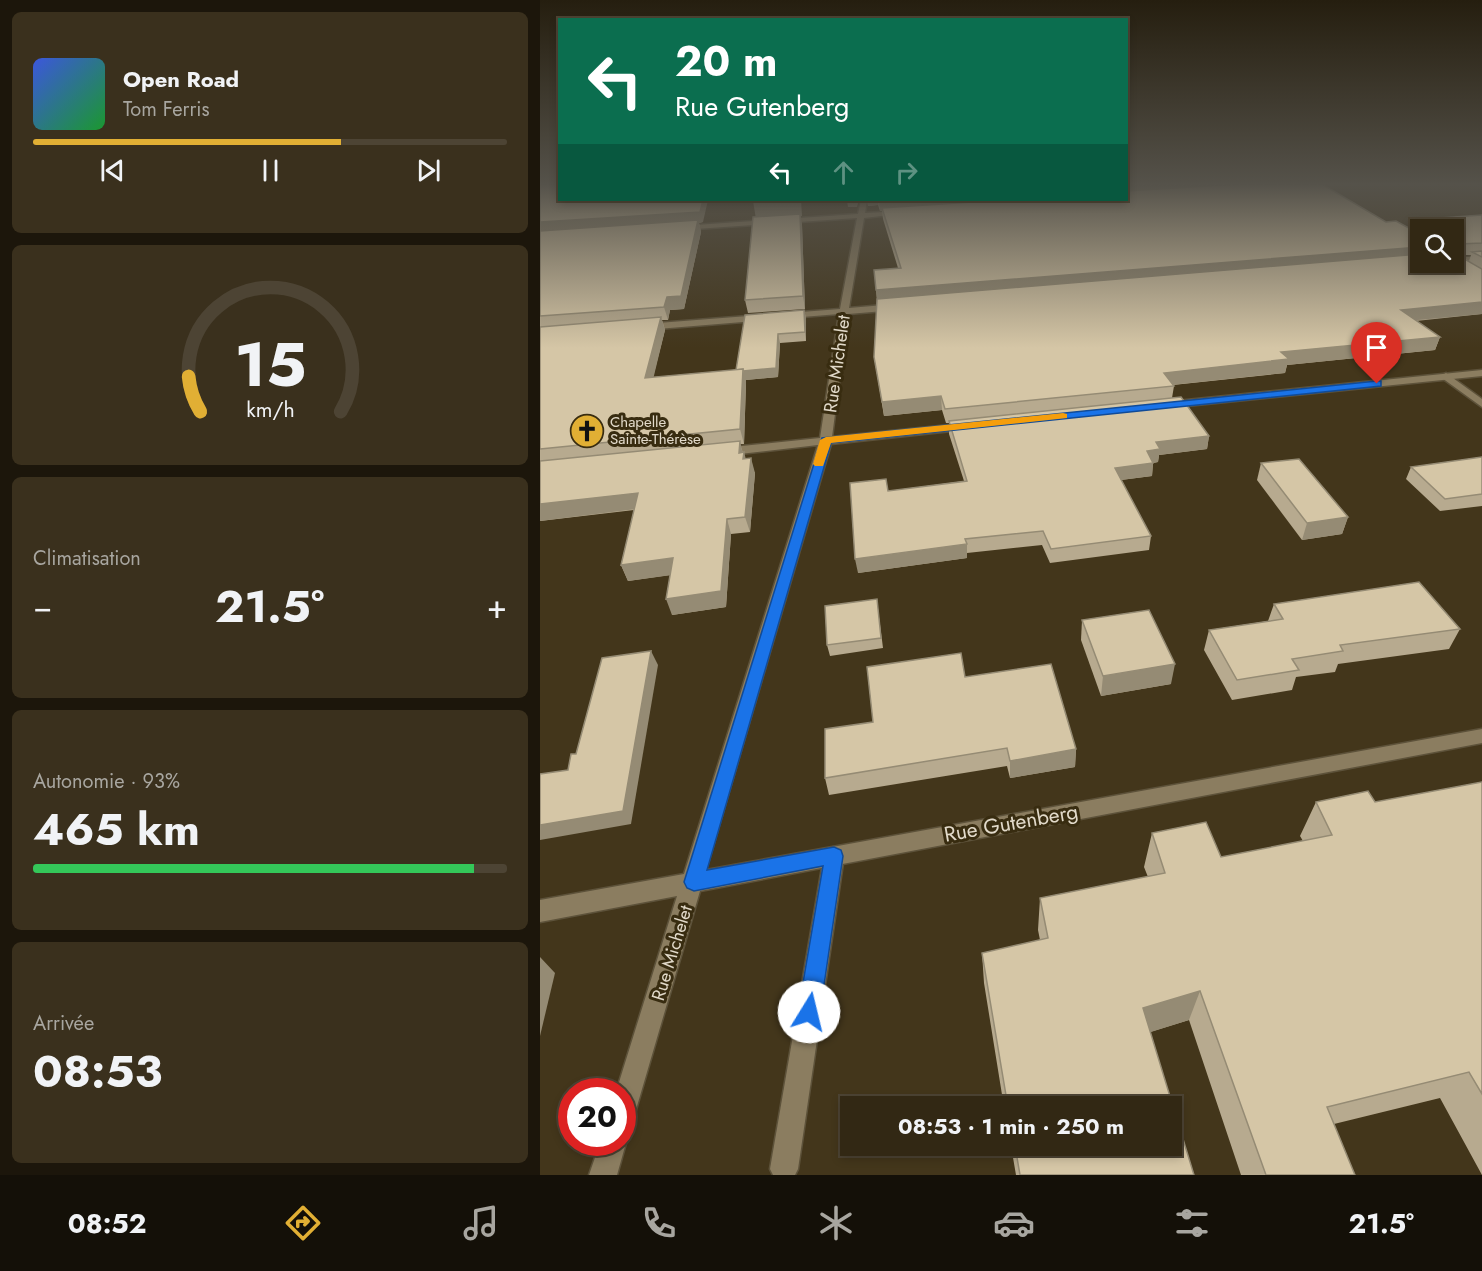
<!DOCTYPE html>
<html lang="fr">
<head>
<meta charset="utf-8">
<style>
	body { margin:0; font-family:Jost,sans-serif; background:#3a301d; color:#f1f3f6; height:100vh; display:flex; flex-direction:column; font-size:22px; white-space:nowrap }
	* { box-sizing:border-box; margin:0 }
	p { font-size:20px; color:#a8a6a0 }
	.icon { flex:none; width:33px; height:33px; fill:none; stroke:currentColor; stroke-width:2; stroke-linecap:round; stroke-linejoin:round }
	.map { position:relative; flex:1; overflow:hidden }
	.side { display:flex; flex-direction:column; gap:12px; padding:12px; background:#1c160b; width:540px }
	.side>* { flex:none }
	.hud { position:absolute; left:18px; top:18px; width:570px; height:183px; border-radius:0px; box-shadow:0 3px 9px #0003,0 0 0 2px #4d4434; background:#0b6e4f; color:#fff; overflow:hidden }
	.fabs { position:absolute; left:870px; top:219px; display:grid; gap:12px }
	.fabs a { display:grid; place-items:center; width:54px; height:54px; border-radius:0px; background:#322814; box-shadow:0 3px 9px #0003,0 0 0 2px #4d4434; font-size:30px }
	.speed { position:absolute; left:18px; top:1078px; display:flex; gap:12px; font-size:30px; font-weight:700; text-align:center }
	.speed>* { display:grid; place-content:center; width:78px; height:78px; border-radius:50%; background:#322814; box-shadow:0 3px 9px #0003,0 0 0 2px #4d4434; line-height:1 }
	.speed .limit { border:9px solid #d22; background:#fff; color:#111 }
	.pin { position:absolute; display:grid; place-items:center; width:51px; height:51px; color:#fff; margin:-62px -26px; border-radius:50% 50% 50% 0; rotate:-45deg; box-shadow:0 0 6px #0007 }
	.pin .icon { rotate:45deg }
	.me { position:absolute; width:66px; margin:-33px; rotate:9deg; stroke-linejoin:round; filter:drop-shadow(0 0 4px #0008) }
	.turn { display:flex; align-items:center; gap:21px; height:126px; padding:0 18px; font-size:27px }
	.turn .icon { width:78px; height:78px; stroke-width:2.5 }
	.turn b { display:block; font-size:42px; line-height:51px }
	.lanes { display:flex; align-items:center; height:57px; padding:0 18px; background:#0003; justify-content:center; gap:30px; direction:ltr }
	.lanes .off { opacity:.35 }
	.big { font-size:45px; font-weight:700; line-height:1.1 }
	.side .card { flex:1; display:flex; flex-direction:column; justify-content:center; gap:9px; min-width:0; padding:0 21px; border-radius:9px; background:#3a301d }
	.side .dial { align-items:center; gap:0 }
	.dial svg { height:156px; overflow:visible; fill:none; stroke:#4d4434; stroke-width:7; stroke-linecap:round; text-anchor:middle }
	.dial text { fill:#f1f3f6; stroke:none }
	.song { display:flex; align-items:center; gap:18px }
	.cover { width:72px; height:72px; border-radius:9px; background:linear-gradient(135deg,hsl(230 70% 55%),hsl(130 70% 35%)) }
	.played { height:6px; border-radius:3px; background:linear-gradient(90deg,#e1af34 65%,#4d4434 65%) }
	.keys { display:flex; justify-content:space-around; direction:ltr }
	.heat { display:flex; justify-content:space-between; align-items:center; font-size:33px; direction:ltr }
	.charge { height:9px; border-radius:4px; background:linear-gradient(90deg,#34c759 93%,#4d4434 0) }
	.trip { position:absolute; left:300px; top:1096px; width:342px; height:60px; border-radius:0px; background:#322814; box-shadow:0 3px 9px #0003,0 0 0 2px #4d4434; font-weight:700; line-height:60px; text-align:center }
	.dock { display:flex; height:96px; justify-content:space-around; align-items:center; background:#141008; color:#a8a6a0 }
	.dock .icon { width:42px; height:42px }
	.dock .active { color:#e1af34 }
	.dock b { font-size:27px; color:#f1f3f6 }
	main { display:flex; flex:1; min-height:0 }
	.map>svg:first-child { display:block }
</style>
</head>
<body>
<main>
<section class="side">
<div class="card">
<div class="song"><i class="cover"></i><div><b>Open Road</b><p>Tom Ferris</p></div></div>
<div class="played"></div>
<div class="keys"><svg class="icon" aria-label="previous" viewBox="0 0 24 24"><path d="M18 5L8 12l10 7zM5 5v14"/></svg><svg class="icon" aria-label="pause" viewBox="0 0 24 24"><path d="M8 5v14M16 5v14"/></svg><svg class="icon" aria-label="next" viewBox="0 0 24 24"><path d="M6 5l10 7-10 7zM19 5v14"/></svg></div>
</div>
<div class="card dial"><svg viewBox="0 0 100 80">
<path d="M14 69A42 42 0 1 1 86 69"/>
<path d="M14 69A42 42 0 0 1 8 51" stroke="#e1af34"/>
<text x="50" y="56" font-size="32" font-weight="700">15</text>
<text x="50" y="72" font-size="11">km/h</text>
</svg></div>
<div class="card"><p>Climatisation</p>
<div class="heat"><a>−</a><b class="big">21.5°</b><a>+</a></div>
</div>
<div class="card"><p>Autonomie · 93%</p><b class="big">465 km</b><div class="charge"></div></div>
<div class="card"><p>Arrivée</p><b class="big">08:53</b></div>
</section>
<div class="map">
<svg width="942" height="1175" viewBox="0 0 942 1175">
	<rect width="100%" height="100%" fill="#43361b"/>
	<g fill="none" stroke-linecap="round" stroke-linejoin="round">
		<g stroke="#5d523a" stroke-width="3">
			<g id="lane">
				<path d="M906,373L942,399V407L902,378L901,376Z"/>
				<path d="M294,847L301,849L304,856L258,1169L255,1175H233L230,1169L284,856L287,849Z"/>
			</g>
		</g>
		<g stroke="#5d523a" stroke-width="3">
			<g id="street">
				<path d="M321,200H327L325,213L362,211L366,213L324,218L309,308L356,304L361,307L356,310L308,314L292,437L430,423L436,426L430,429L291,444L166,870L942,729V743L160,891L95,1113L91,1122L82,1126V1092H76L137,896L0,922V900L144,874L278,445L182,456L176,452L182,448L280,438L299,314L105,330L100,327L105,324L300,309L317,218L141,230L137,228L141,226L318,214Z"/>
				<path d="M942,256V260L914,262V258Z"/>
				<path d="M942,370V376L627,408L621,405L627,402Z"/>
				<path d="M82,1134L86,1143L77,1175H49L60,1143H82Z"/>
			</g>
		</g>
		<use href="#lane" fill="#8b7d60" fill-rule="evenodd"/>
		<use href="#street" fill="#8b7d60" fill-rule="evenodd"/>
	</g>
	<g fill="#b7aa8f" fill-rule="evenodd">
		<path d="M0,183L163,222L159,223L161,232L144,309L130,310L128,320H122L125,330L113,377L196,370L264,310L266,318V341L240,343L238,377L206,380V383L204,444H200L205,459L215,473L210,532L191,534L186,607L132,615L130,575L88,581L81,565L94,510L0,521Z"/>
		<path d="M327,200H586L846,222L869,228L872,220L942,215V314L876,321L900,337L895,350L747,365L745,373L633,385L634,386L632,398L669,436L667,449L619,455L618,462L613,463L612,476L581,480L611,536L609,550L510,563L502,545L427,553V558L318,573L348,491L424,481L409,434V423H406L402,410L344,416L334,357L337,299L336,290L358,268L343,219L342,211H340L338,205L328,206ZM880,230H914V262H880ZM918,255H931L929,261Z"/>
		<path d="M260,216L262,225L265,309L208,313L205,300L216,217L262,216Z"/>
		<path d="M942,457V506L900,511L866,479L871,467Z"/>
		<path d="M721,463L808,517L802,534L762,540L717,480Z"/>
		<path d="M734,604L920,629L909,649L798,664L795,672L756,677L752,690L692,700L664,650L669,630L728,621Z"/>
		<path d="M338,609L343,648L290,656L287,645Z"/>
		<path d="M542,620L631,684L561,696L541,640Z"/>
		<path d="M425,677L536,749L535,767L470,778L467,766L289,795L285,778L333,722Z"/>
		<path d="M942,782V1175L900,1098L794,1124L815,1175H701L649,1020L610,1032L654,1175H476L471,1146H632V1107H464L444,983L442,953L500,940L498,930L500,898L608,877L604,867L612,833L681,857L763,841L760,836L776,802H835Z"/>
	</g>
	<g fill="#958b74">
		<path d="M594,183H742L586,194L587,184Z"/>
		<path d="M163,200H168L163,222L159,223L161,232L144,309L130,310L128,320L124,307L127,297L0,234V222Z"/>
		<path d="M233,200H261L262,216H260L262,225L265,309L263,296L216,219L213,201Z"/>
		<path d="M307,200H319L317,207H308Z"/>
		<path d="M328,200H338V205L328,206Z"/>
		<path d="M339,200H510L340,211Z"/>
		<path d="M918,244L914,256V248Z"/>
		<path d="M880,247V256L337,302L336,290Z"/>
		<path d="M942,302V314L856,322L861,310Z"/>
		<path d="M264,310L266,318V341L265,332Z"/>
		<path d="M121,317L125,330L110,392L105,378Z"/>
		<path d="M238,334L240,343L238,377L206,380V383L204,444L200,429L198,381L204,371Z"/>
		<path d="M900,337L895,350L747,365L745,373L622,386L624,373L741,352Z"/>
		<path d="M401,396L402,410L344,416L342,402Z"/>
		<path d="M669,436L667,449L619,455L618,462L613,463L612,476L573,481L575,468L607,451L616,442Z"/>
		<path d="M200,441L203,455L204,452L208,467L199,453Z"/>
		<path d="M211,458L215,473L210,532L205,517Z"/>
		<path d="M98,493L104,508L0,521V504Z"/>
		<path d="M808,517L802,534L762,540L767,523Z"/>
		<path d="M187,519L191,534L186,607L132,615L126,599Z"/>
		<path d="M427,544V558L318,573L315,559Z"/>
		<path d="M133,558L139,574L88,581L81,565Z"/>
		<path d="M111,651L118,665L91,824L0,840V825Z"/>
		<path d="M635,664L631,684L561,696L563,676Z"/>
		<path d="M536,749L535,767L470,778V761Z"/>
		<path d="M0,957L15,973L0,1036Z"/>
		<path d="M660,991L649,1020L595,1037L603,1008Z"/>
	</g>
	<g fill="#d5c6a6" stroke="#958b74" stroke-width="1.5">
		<path d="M0,183H20V200H163L160,212L0,222Z"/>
		<path d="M717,183H780L846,222L856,221L880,234V247L336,290L334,270L361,268L342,208L462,200H586V191Z"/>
		<path d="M213,200H233L213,201Z"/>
		<path d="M260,214L263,296L205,300L213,217Z"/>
		<path d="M942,215V243L918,244L914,248V230H885V227L872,220Z"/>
		<path d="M158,220L141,296L127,297L124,307L0,316V231Z"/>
		<path d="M942,251V257L932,252Z"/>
		<path d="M914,253L942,269V302L861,310L900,337L741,352L749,359L624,373L634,386L405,409L401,396L342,402L334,357L337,299L880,254V262H914Z"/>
		<path d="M264,310L265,332L238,334L236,368L203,371V369L196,370L205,315Z"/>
		<path d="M121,317L105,378L203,369L200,429L0,449V327Z"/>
		<path d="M641,397L669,436L616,442L620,449L607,451L613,463L575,468L611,536L511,549L503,531L425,539L427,544L315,559L310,483L346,479L348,491L427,481L409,421Z"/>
		<path d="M200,441L199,453L204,452L203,459L211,458L205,517L187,519L181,591L126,599L133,558L81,565L98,493L0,504V461Z"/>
		<path d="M942,457V494L905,499L871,467Z"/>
		<path d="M759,459L808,517L767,523L721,463Z"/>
		<path d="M879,582L920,629L800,645L803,651L752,659L759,670L697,680L669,630L743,619L734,604Z"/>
		<path d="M337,599L341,638L287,645L285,606Z"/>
		<path d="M609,610L635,664L563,676L542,620Z"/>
		<path d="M111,651L83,811L0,825V774L28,770L31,754H36L62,658Z"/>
		<path d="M421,653L425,677L511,664L536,749L470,761L467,748L285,778V729L333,722L327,667Z"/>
		<path d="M942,782V1094L929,1072L787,1107L815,1175H726L660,991L603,1008L654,1175H480L475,1146H632V1107H468L442,953L508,938L500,898L625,873L612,833L666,822L681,857L792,835L776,802L828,791L835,802Z"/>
	</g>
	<linearGradient id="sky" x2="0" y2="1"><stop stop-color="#251e0f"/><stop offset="0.53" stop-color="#55524a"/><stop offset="1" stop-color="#55524a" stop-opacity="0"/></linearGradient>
	<rect width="942" height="348" fill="url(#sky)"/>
	<path fill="#1a73e8" stroke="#114b97" stroke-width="1.5" d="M837,381H841V386L291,443L167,870L294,847L301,850L303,856L280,1012L277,1020L269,1023L262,1020L258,1012L283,866L154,891L147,888L144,882L282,438Z"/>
	<path fill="#f59e0b" d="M523,413L527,414V418L291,443L283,466H275L273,464L280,440L286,437Z"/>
	<defs>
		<g id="church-disc" transform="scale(1.725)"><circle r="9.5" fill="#e1af34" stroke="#382c10"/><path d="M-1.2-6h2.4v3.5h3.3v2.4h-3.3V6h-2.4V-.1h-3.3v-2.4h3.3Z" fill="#111"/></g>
	</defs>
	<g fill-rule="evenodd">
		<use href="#church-disc" x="47" y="431"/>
	</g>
	<g text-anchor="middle" stroke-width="6" stroke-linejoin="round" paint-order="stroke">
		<g font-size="15" fill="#e2daca" stroke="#382c10" text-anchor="start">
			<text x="70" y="427">Chapelle<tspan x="70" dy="17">Sainte-Thérèse</tspan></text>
		</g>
		<g font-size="18" fill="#e2daca" stroke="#382c10">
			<text transform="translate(297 364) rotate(-82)" y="6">Rue Michelet</text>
			<text transform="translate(132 953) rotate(-73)" y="6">Rue Michelet</text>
		</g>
		<g font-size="21" fill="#e2daca" stroke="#382c10">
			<text transform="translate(471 823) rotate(-10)" y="7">Rue Gutenberg</text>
		</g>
	</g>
</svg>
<div class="fabs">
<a><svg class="icon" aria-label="search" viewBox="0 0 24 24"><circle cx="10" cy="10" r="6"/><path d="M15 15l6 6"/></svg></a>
</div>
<div class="speed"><div class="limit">20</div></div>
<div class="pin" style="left:837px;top:384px;background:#d93025"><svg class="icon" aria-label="arrive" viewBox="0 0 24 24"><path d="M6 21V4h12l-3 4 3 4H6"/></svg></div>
<svg class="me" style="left:269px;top:1012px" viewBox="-20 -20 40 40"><circle r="19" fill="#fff"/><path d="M0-13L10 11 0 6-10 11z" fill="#1a73e8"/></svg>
<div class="trip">08:53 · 1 min · 250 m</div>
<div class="hud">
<div class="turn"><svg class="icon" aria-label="left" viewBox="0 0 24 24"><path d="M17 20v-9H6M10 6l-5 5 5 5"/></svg><div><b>20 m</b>Rue Gutenberg</div></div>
<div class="lanes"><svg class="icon" aria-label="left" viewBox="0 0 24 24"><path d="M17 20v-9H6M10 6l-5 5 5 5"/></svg><svg class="icon off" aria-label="ahead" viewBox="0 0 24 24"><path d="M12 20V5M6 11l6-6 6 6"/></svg><svg class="icon off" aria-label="right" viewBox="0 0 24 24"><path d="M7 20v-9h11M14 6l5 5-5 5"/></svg></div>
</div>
</div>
</main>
<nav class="dock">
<b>08:52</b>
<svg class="icon active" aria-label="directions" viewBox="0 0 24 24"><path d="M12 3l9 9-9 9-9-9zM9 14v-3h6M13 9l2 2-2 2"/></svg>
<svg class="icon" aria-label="music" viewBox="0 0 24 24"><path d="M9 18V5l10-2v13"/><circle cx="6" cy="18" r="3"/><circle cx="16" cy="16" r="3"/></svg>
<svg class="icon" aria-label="phone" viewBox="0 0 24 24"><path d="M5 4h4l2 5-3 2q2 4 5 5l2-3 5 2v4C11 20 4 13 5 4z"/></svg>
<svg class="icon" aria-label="climate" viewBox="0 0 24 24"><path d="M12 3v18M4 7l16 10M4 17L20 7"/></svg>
<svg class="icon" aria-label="car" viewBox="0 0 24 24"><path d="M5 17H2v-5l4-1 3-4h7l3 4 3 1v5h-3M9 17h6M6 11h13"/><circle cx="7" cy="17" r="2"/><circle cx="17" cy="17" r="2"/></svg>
<svg class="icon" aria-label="filters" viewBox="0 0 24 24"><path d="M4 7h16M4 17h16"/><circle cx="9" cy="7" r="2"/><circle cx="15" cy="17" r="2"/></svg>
<b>21.5°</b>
</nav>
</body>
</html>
